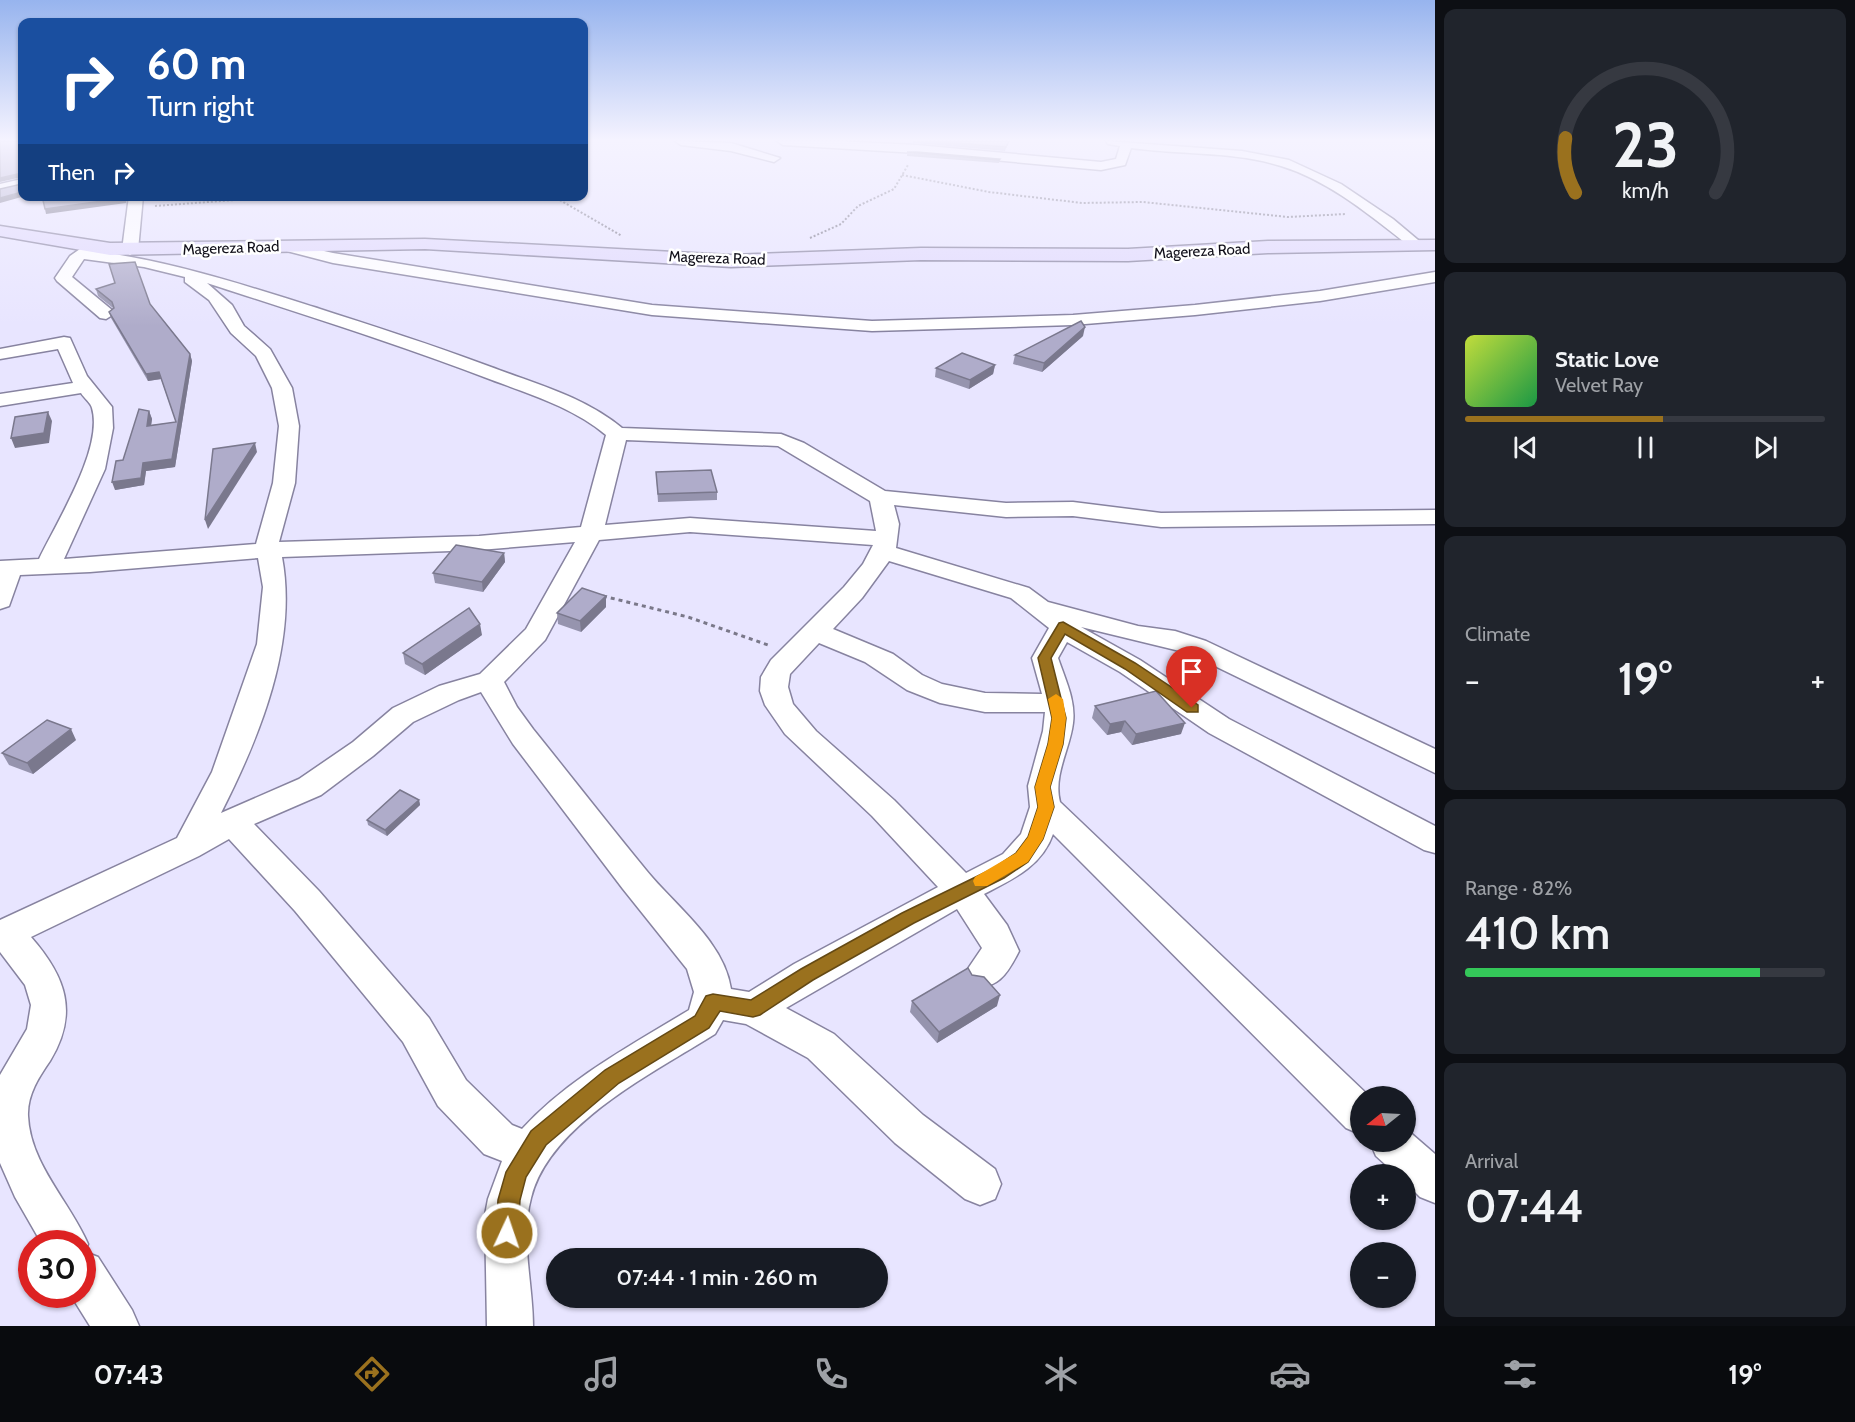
<!DOCTYPE html>
<html lang="en">
<head>
<meta charset="utf-8">
<style>
	body { margin:0; font-family:Cabin,sans-serif; background:#20242c; color:#f1f3f6; height:100vh; display:flex; flex-direction:column; font-size:22px; white-space:nowrap }
	* { box-sizing:border-box; margin:0 }
	p { font-size:20px; color:#9ea1a6 }
	.icon { flex:none; width:33px; height:33px; fill:none; stroke:currentColor; stroke-width:2; stroke-linecap:round; stroke-linejoin:round }
	.map { position:relative; flex:1; overflow:hidden }
	.side { display:flex; flex-direction:column; gap:9px; padding:9px; background:#0d0f14; width:420px }
	.side>* { flex:none }
	.banner { position:absolute; left:18px; top:18px; width:570px; height:183px; border-radius:12px; box-shadow:0 2px 4px #0004; background:#1a4fa0; color:#fff; overflow:hidden }
	.needle { width:39px; rotate:252deg }
	.buttons { position:absolute; left:1350px; top:1086px; display:grid; gap:12px }
	.buttons a { display:grid; place-items:center; width:66px; height:66px; border-radius:50%; background:#171b24; box-shadow:0 2px 4px #0004; font-size:30px }
	.speed { position:absolute; left:18px; top:1230px; display:flex; gap:12px; font-size:30px; font-weight:700; text-align:center }
	.speed>* { display:grid; place-content:center; width:78px; height:78px; border-radius:50%; background:#171b24; box-shadow:0 2px 4px #0004; line-height:1 }
	.speed .limit { border:9px solid #d22; background:#fff; color:#111 }
	.pin { position:absolute; display:grid; place-items:center; width:51px; height:51px; color:#fff; margin:-62px -26px; border-radius:50% 50% 50% 0; rotate:-45deg; box-shadow:0 0 6px #0007 }
	.pin .icon { rotate:45deg }
	.me { position:absolute; width:66px; margin:-33px; rotate:3deg; stroke-linejoin:round; filter:drop-shadow(0 0 4px #0008) }
	.turn { display:flex; align-items:center; gap:21px; height:126px; padding:0 30px; font-size:27px }
	.turn .icon { width:78px; height:78px; stroke-width:2.5 }
	.turn b { display:block; font-size:42px; line-height:51px }
	.then { display:flex; align-items:center; height:57px; padding:0 30px; background:#0003; gap:12px; font-size:22px }
	.big { font-size:45px; font-weight:600; line-height:1.1 }
	.side .tile { flex:1; display:flex; flex-direction:column; justify-content:center; gap:9px; min-width:0; padding:0 21px; border-radius:12px; background:#20242c }
	.side .dial { align-items:center; gap:0 }
	.dial svg { height:156px; overflow:visible; fill:none; stroke:#363941; stroke-width:7; stroke-linecap:round; text-anchor:middle }
	.dial text { fill:#f1f3f6; stroke:none }
	.song { display:flex; align-items:center; gap:18px }
	.cover { width:72px; height:72px; border-radius:9px; background:linear-gradient(135deg,hsl(70 70% 55%),hsl(140 70% 35%)) }
	.played { height:6px; border-radius:3px; background:linear-gradient(90deg,#9a711e 55%,#363941 55%) }
	.keys { display:flex; justify-content:space-around; direction:ltr }
	.heat { display:flex; justify-content:space-between; align-items:center; font-size:33px; direction:ltr }
	.charge { height:9px; border-radius:4px; background:linear-gradient(90deg,#34c759 82%,#363941 0) }
	.trip { position:absolute; left:546px; top:1248px; width:342px; height:60px; border-radius:30px; background:#171b24; box-shadow:0 2px 4px #0004; font-weight:600; line-height:60px; text-align:center }
	.tab-bar { display:flex; height:96px; justify-content:space-around; align-items:center; background:#090b0e; color:#9ea1a6 }
	.tab-bar .icon { width:42px; height:42px }
	.tab-bar .selected { color:#9a711e }
	.tab-bar b { font-size:27px; color:#f1f3f6 }
	main { display:flex; flex:1; min-height:0 }
	.map>svg:first-child { display:block }
</style>
</head>
<body>
<main>
<div class="map">
<svg width="1435" height="1326" viewBox="0 0 1435 1326">
	<rect width="100%" height="100%" fill="#e8e5ff"/>
	<g fill="none" stroke-linecap="round" stroke-linejoin="round">
		<g stroke="#8783a0" stroke-width="3">
			<g id="street">
				<path d="M675,141L731,143L780,158L774,162L731,151L681,145Z"/>
				<path d="M777,141H836L917,145L1101,162L1116,159L1120,146L1108,144L1106,141L1242,151L1289,160L1341,184L1393,219L1424,245L1417,249L1412,248C1372,217 1330,181 1281,166C1233,151 1181,155 1131,148L1125,165L1101,170L917,153L783,145Z"/>
				<path d="M22,179V187L0,192V184Z"/>
				<path d="M129,196H143L138,250L130,255L122,250Z"/>
				<path d="M90,242L98,247L94,251C170,261 241,284 314,307C373,326 433,345 491,367C536,384 585,397 622,428L781,434L804,443L885,491L1006,503L1073,502L1161,513L1435,510V524L1161,527L1073,516L1006,517L894,505L899,524L896,548L1029,588L1048,602L1138,626L1175,631L1206,641L1435,749V773L1188,653L1081,627L1140,660L1229,719L1435,826V853L1424,850L1209,733L1120,672L1067,642L1058,658C1065,679 1076,701 1073,723C1070,749 1053,775 1060,802L1369,1096H1360V1134L1346,1128L1053,834C1042,866 1013,879 984,894L1007,925L1019,951C1008,973 996,993 970,984L965,973L982,948L957,909L786,1008L834,1034L923,1115L995,1169L1001,1184L995,1199L980,1205L965,1199L895,1143L808,1058L746,1024L723,1020L715,1034C655,1072 549,1124 531,1198C520,1238 533,1285 533,1326H487L485,1215L488,1199L502,1161L484,1154L438,1106L403,1042L295,911L229,839L199,856L31,937C66,977 79,1013 50,1061C39,1077 27,1095 28,1116C30,1164 70,1202 88,1244L85,1252L98,1257L132,1310L139,1326H90L70,1294H82V1244H42L15,1197L0,1163V1075L27,1029L31,1005L25,985L0,952V920L177,838L212,772L257,644L263,587L258,558L90,572L20,575L9,606L0,609V561L39,559C56,523 104,448 92,408C91,403 84,398 81,393L0,406V394L73,383L58,349L0,359V349L64,337L70,338L87,376L112,407L113,428L105,469L64,559L256,544L273,483L279,426L272,388L256,356L231,333L209,300L185,282V277L144,267L84,259L72,277L112,310L114,314L106,319L100,318L57,281L55,278L70,256ZM207,283C302,314 398,344 492,380C532,395 574,408 606,435L581,527L479,536L279,542L295,483L299,426L292,388L270,349L244,326L232,305ZM626,440L778,446L870,501L876,531L690,518L605,525ZM690,532L873,545L863,564L844,587L771,660L761,677L760,691L765,705L785,734L872,816L938,887L794,964L749,992L731,989C724,941 674,905 646,870C608,824 571,776 533,729L517,707L504,682L545,640L599,540ZM575,542L526,629L480,674L439,686L393,708L353,742L299,779L221,813C260,736 298,643 282,557L479,550ZM889,561L1011,598L1049,628L1032,658L1042,694L985,693L942,684L922,675L893,654L833,629L862,598ZM819,643L865,662L907,690L940,703L985,712H1045L1043,731L1028,786L1030,807L1021,834L1003,854L966,873L894,800L816,731L793,704L788,687L790,674ZM481,692L513,744L623,889L687,969L694,992L689,1010C630,1046 569,1078 522,1129L512,1125L466,1080L429,1018L319,891L254,824L321,795L373,756L413,722L459,700Z"/>
				<path d="M284,242L333,253L652,305L872,321L1073,315L1195,305L1320,291L1435,272V282L1320,301L1195,315L1073,325L872,331L652,315L333,263L279,249L277,246L279,243Z"/>
				<path d="M1406,1129L1435,1154V1203L1420,1197L1406,1183V1174H1396L1376,1156L1370,1142H1406Z"/>
			</g>
		</g>
		<g stroke="#8783a0" stroke-width="3">
			<path id="secondary" d="M0,226L110,243L425,239L731,255L921,248L1128,249L1268,241L1435,240V250L1268,253L1128,261L921,260L731,267L425,249L110,255L0,236Z"/>
		</g>
		<g stroke="#7a7889" stroke-width="2" stroke-dasharray="2 2" stroke-linecap="butt">
			<path d="M902,175L989,192L1082,203L1143,202L1288,217L1346,214"/>
			<path d="M553,196L622,236"/>
			<path d="M155,206L235,200L324,198"/>
			<path d="M810,238L841,224L858,206L894,189L908,165"/>
		</g>
		<path stroke="#7a7889" stroke-width="3" stroke-dasharray="4 4" stroke-linecap="butt" d="M603,596L688,617L768,645"/>
		<use href="#street" fill="#fff" fill-rule="evenodd"/>
		<use href="#secondary" fill="#e1dafd" fill-rule="evenodd"/>
	</g>
	<g fill="#9694ae">
		<path d="M913,141H1009L1005,151L913,143Z"/>
		<path d="M907,152L1000,159L999,163L907,156Z"/>
		<path d="M96,289L150,304L190,354L192,361L175,467L146,471L144,485L115,490L123,460L149,411L152,419L151,425L176,422L161,379L148,381L111,318L109,312L113,308L98,296Z"/>
		<path d="M1083,336L1042,372L1013,364L1015,355Z"/>
		<path d="M995,365L993,374L969,389L935,377L936,368Z"/>
		<path d="M656,472L717,492V500L658,502Z"/>
		<path d="M504,553L505,562L483,592L435,583L433,573Z"/>
		<path d="M606,607L581,632L558,624L557,613Z"/>
		<path d="M482,635L425,675L405,664L403,653Z"/>
		<path d="M1095,706L1181,734L1132,745L1121,732L1107,735L1092,718Z"/>
		<path d="M76,740L33,774L9,765L2,753Z"/>
		<path d="M419,800L420,805L387,836L368,825L367,820Z"/>
		<path d="M972,975L997,1006L937,1043L910,1012L912,1001Z"/>
	</g>
	<g fill="#7a788d">
		<path d="M22,173V177L0,182V178Z"/>
		<path d="M22,192V196H25L0,203V198Z"/>
		<path d="M125,196L127,197L126,203L46,214L45,209Z"/>
		<path d="M149,196H169L150,199Z"/>
		<path d="M1085,327L1083,336L1042,372L1044,363Z"/>
		<path d="M190,354L192,361L175,467L146,471L144,485L115,490L112,482L143,463L172,459Z"/>
		<path d="M995,365L993,374L969,389L970,380Z"/>
		<path d="M159,372L161,379L148,381L146,374Z"/>
		<path d="M149,411L152,419L150,433L147,426Z"/>
		<path d="M48,412L52,421L49,443L15,448L11,438Z"/>
		<path d="M255,443L257,452L208,529L205,520Z"/>
		<path d="M504,553L505,562L483,592L482,582Z"/>
		<path d="M606,596V607L581,632L580,621Z"/>
		<path d="M480,624L482,635L425,675L422,664Z"/>
		<path d="M1125,721L1121,732L1107,735L1110,724Z"/>
		<path d="M1185,723L1181,734L1132,745L1136,734Z"/>
		<path d="M71,729L76,740L33,774L27,763Z"/>
		<path d="M419,800L420,805L387,836L385,830Z"/>
		<path d="M1000,995L997,1006L937,1043L939,1032Z"/>
	</g>
	<g fill="#afacca" stroke="#7a788d" stroke-width="1.5">
		<path d="M0,141H22V192L0,198V189L22,184V173L0,178Z"/>
		<path d="M929,141H1009L1006,147Z"/>
		<path d="M907,152H917L1000,159L999,160Z"/>
		<path d="M42,196H125L124,198L45,209Z"/>
		<path d="M135,262L150,304L190,354L172,459L143,463L141,478L112,482L116,461L123,460L139,409L149,411L147,426L176,422L159,372L146,374L109,312L114,308L112,302L96,289L115,283L109,264Z"/>
		<path d="M1081,321L1085,327L1044,363L1015,355Z"/>
		<path d="M962,353L995,365L970,380L936,368Z"/>
		<path d="M48,412L44,433L11,438L15,417Z"/>
		<path d="M255,443L205,520L213,449Z"/>
		<path d="M711,470L717,492L658,494L656,472Z"/>
		<path d="M456,545L504,553L482,582L433,573Z"/>
		<path d="M582,588L606,596L580,621L557,613Z"/>
		<path d="M469,608L480,624L422,664L403,653Z"/>
		<path d="M1156,691L1185,723L1136,734L1125,721L1110,724L1095,706Z"/>
		<path d="M47,720L71,729L27,763L2,753Z"/>
		<path d="M400,790L419,800L385,830L367,820Z"/>
		<path d="M968,968L972,975L984,977L1000,995L939,1032L912,1001Z"/>
	</g>
	<linearGradient id="sky" x2="0" y2="1"><stop stop-color="#97b4ee"/><stop offset="0.43" stop-color="#f5f3ff"/><stop offset="1" stop-color="#f5f3ff" stop-opacity="0"/></linearGradient>
	<rect width="1435" height="326" fill="url(#sky)"/>
	<path fill="#9a711e" stroke="#644914" stroke-width="1.5" d="M1063,622L1135,663L1198,705V712H1187L1125,669L1065,634L1051,658L1066,718L1063,744L1050,787L1054,807L1043,839L1028,862L1004,878L914,923L813,980L760,1015L753,1017L720,1011L709,1028L619,1083L546,1145L526,1177L520,1200L518,1233L515,1240L507,1244L499,1240L496,1233L498,1200L506,1172L531,1131L605,1070L695,1016L706,996L713,994L751,1000L801,969L902,913L992,869L1016,853L1028,837L1038,807L1035,787L1048,744L1052,718L1038,658L1059,623Z"/>
	<path fill="#f59e0b" d="M1056,694L1063,699L1066,718L1063,744L1050,787L1054,807L1043,839L1028,862L987,886H975L973,881L975,877L1016,853L1028,837L1038,807L1035,787L1048,744L1052,718L1048,699Z"/>
	<g text-anchor="middle" stroke-width="5" stroke-linejoin="round" paint-order="stroke">
		<g font-size="15" fill="#100f19" stroke="#fff">
			<text transform="translate(231 248) rotate(-2)" y="5">Magereza Road</text>
			<text transform="translate(1202 251) rotate(-3)" y="5">Magereza Road</text>
			<text transform="translate(717 258) rotate(2)" y="5">Magereza Road</text>
		</g>
	</g>
</svg>
<div class="buttons">
<a><svg class="needle" viewBox="-14 -14 28 28"><path d="M0-13l5 13h-10z" fill="#e53935"/><path d="M0 13l5-13h-10z" fill="#9ea1a6"/></svg></a>
<a>+</a>
<a>−</a>
</div>
<div class="speed"><div class="limit">30</div></div>
<div class="pin" style="left:1192px;top:708px;background:#d93025"><svg class="icon" aria-label="arrive" viewBox="0 0 24 24"><path d="M6 21V4h12l-3 4 3 4H6"/></svg></div>
<svg class="me" style="left:507px;top:1233px" viewBox="-20 -20 40 40"><circle r="17" fill="#9a711e" stroke="#fff" stroke-width="3"/><path d="M0-11L8 9 0 5-8 9z" fill="#fff"/></svg>
<div class="trip">07:44 · 1 min · 260 m</div>
<div class="banner">
<div class="turn"><svg class="icon" aria-label="right" viewBox="0 0 24 24"><path d="M7 20v-9h11M14 6l5 5-5 5"/></svg><div><b>60 m</b>Turn right</div></div>
<div class="then">Then<svg class="icon" aria-label="right" viewBox="0 0 24 24"><path d="M7 20v-9h11M14 6l5 5-5 5"/></svg></div>
</div>
</div>
<section class="side">
<div class="tile dial"><svg viewBox="0 0 100 80">
<path d="M14 69A42 42 0 1 1 86 69"/>
<path d="M14 69A42 42 0 0 1 9 41" stroke="#9a711e"/>
<text x="50" y="56" font-size="32" font-weight="700">23</text>
<text x="50" y="72" font-size="11">km/h</text>
</svg></div>
<div class="tile">
<div class="song"><i class="cover"></i><div><b>Static Love</b><p>Velvet Ray</p></div></div>
<div class="played"></div>
<div class="keys"><svg class="icon" aria-label="previous" viewBox="0 0 24 24"><path d="M18 5L8 12l10 7zM5 5v14"/></svg><svg class="icon" aria-label="pause" viewBox="0 0 24 24"><path d="M8 5v14M16 5v14"/></svg><svg class="icon" aria-label="next" viewBox="0 0 24 24"><path d="M6 5l10 7-10 7zM19 5v14"/></svg></div>
</div>
<div class="tile"><p>Climate</p>
<div class="heat"><a>−</a><b class="big">19°</b><a>+</a></div>
</div>
<div class="tile"><p>Range · 82%</p><b class="big">410 km</b><div class="charge"></div></div>
<div class="tile"><p>Arrival</p><b class="big">07:44</b></div>
</section>
</main>
<nav class="tab-bar">
<b>07:43</b>
<svg class="icon selected" aria-label="directions" viewBox="0 0 24 24"><path d="M12 3l9 9-9 9-9-9zM9 14v-3h6M13 9l2 2-2 2"/></svg>
<svg class="icon" aria-label="music" viewBox="0 0 24 24"><path d="M9 18V5l10-2v13"/><circle cx="6" cy="18" r="3"/><circle cx="16" cy="16" r="3"/></svg>
<svg class="icon" aria-label="phone" viewBox="0 0 24 24"><path d="M5 4h4l2 5-3 2q2 4 5 5l2-3 5 2v4C11 20 4 13 5 4z"/></svg>
<svg class="icon" aria-label="climate" viewBox="0 0 24 24"><path d="M12 3v18M4 7l16 10M4 17L20 7"/></svg>
<svg class="icon" aria-label="car" viewBox="0 0 24 24"><path d="M5 17H2v-5l4-1 3-4h7l3 4 3 1v5h-3M9 17h6M6 11h13"/><circle cx="7" cy="17" r="2"/><circle cx="17" cy="17" r="2"/></svg>
<svg class="icon" aria-label="filters" viewBox="0 0 24 24"><path d="M4 7h16M4 17h16"/><circle cx="9" cy="7" r="2"/><circle cx="15" cy="17" r="2"/></svg>
<b>19°</b>
</nav>
</body>
</html>
